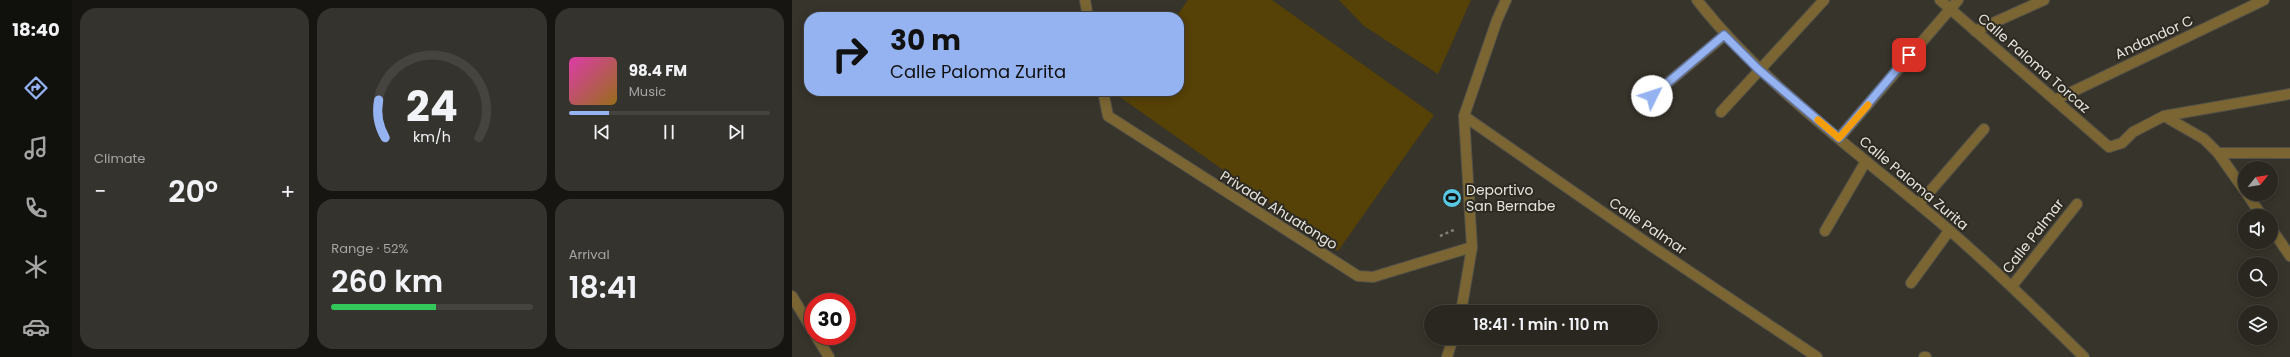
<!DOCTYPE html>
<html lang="en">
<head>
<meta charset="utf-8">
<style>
	body { margin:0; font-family:Poppins,sans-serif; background:#35332d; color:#f1f3f6; height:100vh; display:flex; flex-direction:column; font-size:15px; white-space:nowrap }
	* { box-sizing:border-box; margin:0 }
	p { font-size:13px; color:#a5a5a5 }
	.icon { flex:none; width:22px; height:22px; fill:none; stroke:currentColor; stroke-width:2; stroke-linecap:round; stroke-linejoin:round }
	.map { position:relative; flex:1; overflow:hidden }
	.sheet { display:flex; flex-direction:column; gap:8px; padding:8px; background:#171512; width:720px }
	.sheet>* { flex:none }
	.guide { position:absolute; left:12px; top:12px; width:380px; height:84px; border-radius:16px; box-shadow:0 2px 10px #0003,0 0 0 1px #45443e; background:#95b2f1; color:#111; overflow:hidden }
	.needle { width:26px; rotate:60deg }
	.fabs { position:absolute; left:1446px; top:161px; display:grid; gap:8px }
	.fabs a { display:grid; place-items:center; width:40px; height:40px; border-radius:50%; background:#292720; box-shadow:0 2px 10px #0003,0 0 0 1px #45443e; font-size:20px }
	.speed { position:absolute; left:12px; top:293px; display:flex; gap:8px; font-size:20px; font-weight:700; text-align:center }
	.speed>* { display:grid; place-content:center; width:52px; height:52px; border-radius:50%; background:#292720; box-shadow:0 2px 10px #0003,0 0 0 1px #45443e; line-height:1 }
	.speed .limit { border:6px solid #d22; background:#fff; color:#111 }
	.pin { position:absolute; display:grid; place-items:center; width:34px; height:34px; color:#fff; margin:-17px; border-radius:8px; box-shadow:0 2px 6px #0006 }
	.me { position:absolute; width:44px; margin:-22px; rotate:49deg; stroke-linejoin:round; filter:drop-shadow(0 0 3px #0008) }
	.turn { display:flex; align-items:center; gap:14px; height:84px; padding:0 20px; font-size:18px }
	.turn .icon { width:52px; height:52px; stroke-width:2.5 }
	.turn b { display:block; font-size:28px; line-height:34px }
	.big { font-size:30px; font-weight:600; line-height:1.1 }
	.sheet .tile { flex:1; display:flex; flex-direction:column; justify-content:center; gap:6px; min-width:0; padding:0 14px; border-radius:16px; background:#35332d }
	.sheet .dial { align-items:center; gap:0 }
	.dial svg { height:104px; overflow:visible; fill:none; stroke:#45443e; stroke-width:7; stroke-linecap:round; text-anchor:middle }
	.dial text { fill:#f1f3f6; stroke:none }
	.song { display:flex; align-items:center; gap:12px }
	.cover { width:48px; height:48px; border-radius:6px; background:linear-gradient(135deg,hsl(320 70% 55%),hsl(40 70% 35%)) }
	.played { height:4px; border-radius:2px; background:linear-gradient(90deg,#95b2f1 20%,#45443e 20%) }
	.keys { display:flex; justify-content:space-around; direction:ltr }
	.heat { display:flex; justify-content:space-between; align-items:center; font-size:22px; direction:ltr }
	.charge { height:6px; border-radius:3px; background:linear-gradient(90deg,#34c759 52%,#45443e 0) }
	.sheet .tiles { flex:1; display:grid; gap:8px; grid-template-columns:repeat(3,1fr) }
	.tile:first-child { grid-row:span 2 }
	.trip { position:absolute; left:632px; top:305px; width:234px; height:40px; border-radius:20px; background:#292720; box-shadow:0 2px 10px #0003,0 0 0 1px #45443e; font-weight:600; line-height:40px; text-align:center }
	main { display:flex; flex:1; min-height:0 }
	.dock { display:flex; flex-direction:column; width:72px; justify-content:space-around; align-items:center; background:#10100d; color:#a5a5a5 }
	.dock .icon { width:28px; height:28px }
	.dock .on { color:#95b2f1 }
	.dock b { font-size:18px; color:#f1f3f6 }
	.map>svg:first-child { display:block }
</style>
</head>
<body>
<main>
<nav class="dock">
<b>18:40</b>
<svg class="icon on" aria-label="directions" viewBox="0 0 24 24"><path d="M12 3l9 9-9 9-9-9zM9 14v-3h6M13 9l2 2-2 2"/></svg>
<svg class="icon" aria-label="music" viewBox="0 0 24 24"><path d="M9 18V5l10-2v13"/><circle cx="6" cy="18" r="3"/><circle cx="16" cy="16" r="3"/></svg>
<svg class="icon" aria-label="phone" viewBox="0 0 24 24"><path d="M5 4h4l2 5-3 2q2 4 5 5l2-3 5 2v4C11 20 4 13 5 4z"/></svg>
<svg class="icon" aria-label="climate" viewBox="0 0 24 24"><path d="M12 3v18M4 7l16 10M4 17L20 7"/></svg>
<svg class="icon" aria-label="car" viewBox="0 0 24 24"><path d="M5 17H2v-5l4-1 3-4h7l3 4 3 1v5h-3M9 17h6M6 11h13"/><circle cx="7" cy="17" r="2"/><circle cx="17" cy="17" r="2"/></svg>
</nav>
<section class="sheet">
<div class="tiles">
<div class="tile"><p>Climate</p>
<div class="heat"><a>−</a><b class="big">20°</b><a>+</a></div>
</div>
<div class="tile dial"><svg viewBox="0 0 100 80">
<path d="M14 69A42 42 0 1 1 86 69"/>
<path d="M14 69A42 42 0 0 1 9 40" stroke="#95b2f1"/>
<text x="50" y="56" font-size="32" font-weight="700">24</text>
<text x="50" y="72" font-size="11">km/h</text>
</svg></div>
<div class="tile">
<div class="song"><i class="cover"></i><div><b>98.4 FM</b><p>Music</p></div></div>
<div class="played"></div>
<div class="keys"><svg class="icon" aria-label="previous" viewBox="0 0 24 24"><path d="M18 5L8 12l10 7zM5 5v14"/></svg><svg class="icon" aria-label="pause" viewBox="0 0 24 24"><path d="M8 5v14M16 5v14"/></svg><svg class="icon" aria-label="next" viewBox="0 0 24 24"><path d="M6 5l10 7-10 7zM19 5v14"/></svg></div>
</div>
<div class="tile"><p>Range · 52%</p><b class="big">260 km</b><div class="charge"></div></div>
<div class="tile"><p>Arrival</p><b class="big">18:41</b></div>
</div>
</section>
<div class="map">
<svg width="1498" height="357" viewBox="0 0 1498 357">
	<rect width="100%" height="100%" fill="#37342b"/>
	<g fill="#564106">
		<path d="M396,0H480L642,115L546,251L328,97L332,91H387V17H384Z"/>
		<path d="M547,0H679L646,74L572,26Z"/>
	</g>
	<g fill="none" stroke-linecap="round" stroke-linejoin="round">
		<g stroke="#535047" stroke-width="12">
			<g id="minor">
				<path d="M293,0L296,17"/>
				<path d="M905,0C967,79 1048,139 1125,203C1184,251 1238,304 1292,357"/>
				<path d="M1148,0L1317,147L1330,143L1341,132L1372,116L1498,94"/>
				<path d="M1183,31L1252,0"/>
				<path d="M311,91L316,116L566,276L581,277L680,247"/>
				<path d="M860,96L933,35"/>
				<path d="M1263,100L1472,0"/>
				<path d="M929,112L1032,0"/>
				<path d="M672,116L861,247L1025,357"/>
				<path d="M1372,116L1412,139L1426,153L1453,191"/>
				<path d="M1047,138L1166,0"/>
				<path d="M1426,153H1498"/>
				<path d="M1455,194L1470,216"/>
				<path d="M1127,204L1192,129"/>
				<path d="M1479,228L1498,256"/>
				<path d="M1033,231L1074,161"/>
				<path d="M1119,283L1157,231"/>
				<path d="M1220,286L1285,204"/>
				<path d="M0,296L21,331"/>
				<path d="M24,336L37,357"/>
				<path d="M1132,357H1134"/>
			</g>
		</g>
		<g stroke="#535047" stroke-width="12">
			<g id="tertiary">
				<path d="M669,312L680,247L672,116L705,20L714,0"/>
				<path d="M655,357L661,338"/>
			</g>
		</g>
		<path stroke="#817f77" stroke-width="2.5" stroke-dasharray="3 3" stroke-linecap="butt" d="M648,236L664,229"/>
		<use href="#minor" stroke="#7a6533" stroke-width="10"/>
		<use href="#tertiary" stroke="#7a6533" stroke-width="10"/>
	</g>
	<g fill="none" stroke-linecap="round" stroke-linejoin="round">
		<g stroke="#61749d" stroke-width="10">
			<path id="route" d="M860,96L932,35L966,69L1047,138L1117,55"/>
		</g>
		<use href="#route" stroke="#95b2f1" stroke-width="7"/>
		<path stroke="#f59e0b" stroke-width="7" d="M1026,120L1047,138L1076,105"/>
	</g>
	<defs>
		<g id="stadium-disc" transform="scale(1)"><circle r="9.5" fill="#58c9e4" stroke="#2d2a22"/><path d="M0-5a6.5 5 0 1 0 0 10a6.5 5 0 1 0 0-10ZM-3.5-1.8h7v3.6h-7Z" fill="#111"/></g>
	</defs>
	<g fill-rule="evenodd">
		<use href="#stadium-disc" x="660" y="198"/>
	</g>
	<g text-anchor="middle" stroke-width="4" stroke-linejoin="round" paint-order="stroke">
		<g font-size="14" fill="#e5e3dd" stroke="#2d2a22">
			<text transform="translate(1362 37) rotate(-25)" y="5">Andandor C</text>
			<text transform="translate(1242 63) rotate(41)" y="5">Calle Paloma Torcaz</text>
			<text transform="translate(1122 183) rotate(40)" y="5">Calle Paloma Zurita</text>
			<text transform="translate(487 210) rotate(32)" y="5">Privada Ahuatongo</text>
			<text transform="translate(856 226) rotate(34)" y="5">Calle Palmar</text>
			<text transform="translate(1241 236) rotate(-52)" y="5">Calle Palmar</text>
		</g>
		<g font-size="14" fill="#e5e3dd" stroke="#2d2a22" text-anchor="start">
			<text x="674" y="195">Deportivo<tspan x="674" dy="16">San Bernabe</tspan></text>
		</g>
	</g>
</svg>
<div class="fabs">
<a><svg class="needle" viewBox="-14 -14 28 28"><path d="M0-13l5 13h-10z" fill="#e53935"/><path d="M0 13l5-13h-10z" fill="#a5a5a5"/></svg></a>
<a><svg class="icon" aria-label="sound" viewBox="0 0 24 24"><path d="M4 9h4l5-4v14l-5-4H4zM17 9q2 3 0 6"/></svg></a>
<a><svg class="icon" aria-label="search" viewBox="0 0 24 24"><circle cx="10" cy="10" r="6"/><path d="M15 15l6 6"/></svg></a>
<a><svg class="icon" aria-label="layers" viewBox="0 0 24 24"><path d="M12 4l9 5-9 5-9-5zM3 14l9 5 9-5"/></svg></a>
</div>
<div class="speed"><div class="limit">30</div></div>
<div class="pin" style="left:1117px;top:55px;background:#d93025"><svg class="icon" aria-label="arrive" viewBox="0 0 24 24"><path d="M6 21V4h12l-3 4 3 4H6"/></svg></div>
<svg class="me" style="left:860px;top:96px" viewBox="-20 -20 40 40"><circle r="19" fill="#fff"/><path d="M0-13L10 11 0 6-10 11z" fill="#95b2f1"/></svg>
<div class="trip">18:41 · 1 min · 110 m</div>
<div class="guide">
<div class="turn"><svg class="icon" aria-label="right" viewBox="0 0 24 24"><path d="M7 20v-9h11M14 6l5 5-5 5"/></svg><div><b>30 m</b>Calle Paloma Zurita</div></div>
</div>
</div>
</main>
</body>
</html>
